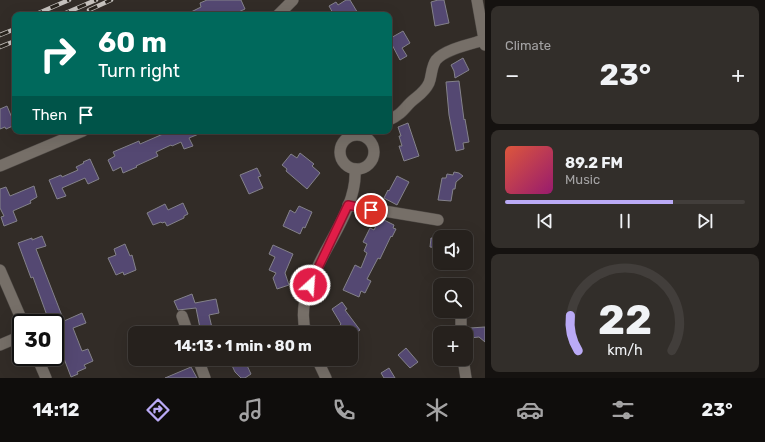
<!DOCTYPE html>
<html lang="en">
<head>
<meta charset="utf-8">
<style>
	body { margin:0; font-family:Rubik,sans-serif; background:#322e2a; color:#f1f3f6; height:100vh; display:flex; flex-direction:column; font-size:15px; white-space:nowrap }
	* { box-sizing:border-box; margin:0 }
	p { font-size:13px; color:#a4a3a4 }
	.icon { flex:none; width:22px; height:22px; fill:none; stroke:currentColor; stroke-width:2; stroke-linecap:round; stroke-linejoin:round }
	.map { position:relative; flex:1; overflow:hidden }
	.details { display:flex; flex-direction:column; gap:6px; padding:6px; background:#151210; width:280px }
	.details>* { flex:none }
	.hud { position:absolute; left:12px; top:12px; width:380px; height:122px; border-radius:8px; box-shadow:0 4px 16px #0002,0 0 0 1px #423e3b; background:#00695c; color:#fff; overflow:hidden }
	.controls { position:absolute; left:433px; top:230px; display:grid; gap:8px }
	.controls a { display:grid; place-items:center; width:40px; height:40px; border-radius:8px; background:#26211d; box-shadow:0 4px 16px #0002,0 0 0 1px #423e3b; font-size:20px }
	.speed { position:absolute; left:12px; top:314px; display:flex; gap:8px; font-size:20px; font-weight:700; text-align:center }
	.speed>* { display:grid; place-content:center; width:52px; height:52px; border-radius:50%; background:#26211d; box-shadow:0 4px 16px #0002,0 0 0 1px #423e3b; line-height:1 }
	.speed .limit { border:2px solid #111; border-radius:6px; background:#fff; color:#111 }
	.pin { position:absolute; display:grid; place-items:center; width:34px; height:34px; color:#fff; margin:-17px; border:2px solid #fff; border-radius:50%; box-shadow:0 1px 4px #0007 }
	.me { position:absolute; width:44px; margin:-22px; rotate:26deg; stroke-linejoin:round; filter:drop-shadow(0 0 3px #0008) }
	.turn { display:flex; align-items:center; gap:14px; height:84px; padding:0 20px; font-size:18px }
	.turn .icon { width:52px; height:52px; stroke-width:2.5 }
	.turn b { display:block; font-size:28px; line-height:34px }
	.then { display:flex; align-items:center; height:38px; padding:0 20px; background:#0003; gap:8px; font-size:15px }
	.big { font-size:30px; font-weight:700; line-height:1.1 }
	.details .widget { flex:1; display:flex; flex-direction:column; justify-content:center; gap:6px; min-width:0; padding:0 14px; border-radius:8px; background:#322e2a }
	.details .dial { align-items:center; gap:0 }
	.dial svg { height:104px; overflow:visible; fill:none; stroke:#423e3b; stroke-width:7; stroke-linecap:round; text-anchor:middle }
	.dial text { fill:#f1f3f6; stroke:none }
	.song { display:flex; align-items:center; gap:12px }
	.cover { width:48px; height:48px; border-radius:6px; background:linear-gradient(135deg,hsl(10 70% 55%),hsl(320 70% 35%)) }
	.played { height:4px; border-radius:2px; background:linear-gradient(90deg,#baaaf6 70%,#423e3b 70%) }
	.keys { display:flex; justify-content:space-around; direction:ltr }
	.heat { display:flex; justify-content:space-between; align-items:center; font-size:22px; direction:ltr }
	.trip { position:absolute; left:128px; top:326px; width:230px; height:40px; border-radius:8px; background:#26211d; box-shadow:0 4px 16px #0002,0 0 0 1px #423e3b; font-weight:700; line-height:40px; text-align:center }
	.tab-bar { display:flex; height:64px; justify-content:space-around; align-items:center; background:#0f0d0c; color:#a4a3a4 }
	.tab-bar .icon { width:28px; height:28px }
	.tab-bar .selected { color:#baaaf6 }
	.tab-bar b { font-size:18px; color:#f1f3f6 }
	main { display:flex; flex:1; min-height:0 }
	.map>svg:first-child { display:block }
</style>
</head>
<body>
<main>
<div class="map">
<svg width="485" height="378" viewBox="0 0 485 378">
	<rect width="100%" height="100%" fill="#322c27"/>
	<g fill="#544872" stroke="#84828a">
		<path d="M207,0H241L245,9L232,15H185L201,7L200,3Z"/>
		<path d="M346,0H350L359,15H334L329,6L336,2L338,5Z"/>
		<path d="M438,0H444L449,23L435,26L431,2Z"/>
		<path d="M403,31L410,43L402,48L407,56L400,60L389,39Z"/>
		<path d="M463,58L469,70L455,78L454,71L451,65Z"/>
		<path d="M459,81L464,120L465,119L469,142L463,143L464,149L456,151L449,115L446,82Z"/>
		<path d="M7,106L15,125L6,129L5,127L0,129V109Z"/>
		<path d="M408,123L419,156L404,161L399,146H402L399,136H401L398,127Z"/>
		<path d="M162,131H206L189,138L193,146L184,149L181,142L172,146L171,145L156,152L158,156L136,166L137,167L123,173L121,167L113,171L108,160L115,156L113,152L139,141L140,144L163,134Z"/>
		<path d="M300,153L314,164L312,166L320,173L307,189L286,171L287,169L282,165L291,154L297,158Z"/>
		<path d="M90,159L99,179L88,184L85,178L62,188L66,196L57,199L49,180L61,175L62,177L78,170L76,167L84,163L83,162Z"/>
		<path d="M257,168L261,176L258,177L263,188L249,194L240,175Z"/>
		<path d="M454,172L459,173L463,176L456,182L455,189H453L451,201L438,200L442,178H446L447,174L453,175Z"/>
		<path d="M397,176L409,182L397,205L384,198L388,190L389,191Z"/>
		<path d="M34,186L37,197L30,201L31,203L15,210L13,211L17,221L4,226L1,217L4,216L0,208V189L6,187L10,196Z"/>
		<path d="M183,203L188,214L184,216V218L167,226L165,222L162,223L161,222L153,225L147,213L165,204L168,210Z"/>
		<path d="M299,206L312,212L305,228L303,227L300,234L283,226L290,210L295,213Z"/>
		<path d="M380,218L394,225L393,228L396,229L392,237L391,236L380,259L378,258L367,279L371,281L365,293L361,291L359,297L343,290L355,265L361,268L367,253L364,251L367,244L363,242L370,228L374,230Z"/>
		<path d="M42,236L46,246L36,249L64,321L82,313L86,323L73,328L82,351L88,349L93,361L84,365L86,368L77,372L78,374L71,377L55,335V318L49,321L33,277L31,278L18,243L32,238V240Z"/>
		<path d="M431,238L440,239V248L430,247Z"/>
		<path d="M125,244L130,256L132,255L136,270L124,275L123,272L116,275L108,258L116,255L114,249Z"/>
		<path d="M273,245L293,254L285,273L289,285L277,289L273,278L276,273L269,270L275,257L269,254Z"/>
		<path d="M192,294L195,303L216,299L219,313L209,315L213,332L201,333L196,308L178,310L174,301Z"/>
		<path d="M342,302L347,309L345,310L360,330L351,336V333H346L340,325L341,324L332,309Z"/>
		<path d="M485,327V342L479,337L470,338V328Z"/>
		<path d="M406,348L418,362L410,368L398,355Z"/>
		<path d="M229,359H244L251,374L245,378H241L235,372Z"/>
		<path d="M191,367L197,378H165Z"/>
		<path d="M389,368L395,378H384L381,373Z"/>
	</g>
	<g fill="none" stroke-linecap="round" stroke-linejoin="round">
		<g stroke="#4f4a46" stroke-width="12">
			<g id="minor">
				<path d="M477,0L485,45"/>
				<path d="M278,15L293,0"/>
				<path d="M389,120C398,116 402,112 408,105C415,97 424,94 429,83C432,76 431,67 436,60C445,49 471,44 484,40"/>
				<circle cx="357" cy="152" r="17"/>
				<path d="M0,166L83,131"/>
				<path d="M348,205L438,220"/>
				<path d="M0,270L23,323"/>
				<path d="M461,311V333"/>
				<path d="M182,316L188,333"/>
				<path d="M306,333C289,278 359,224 355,169"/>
				<path d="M0,345L21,336"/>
				<path d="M37,357L46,378"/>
				<path d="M198,359L205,378"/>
				<path d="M317,359L326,378"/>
				<path d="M463,359L466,378"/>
			</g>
		</g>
		<use href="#minor" stroke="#766f68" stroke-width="11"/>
		<g stroke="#c5c1bd" stroke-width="4.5">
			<g id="rail">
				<path d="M89,10L111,0"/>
				<path d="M34,15L69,0"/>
				<path d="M61,15L96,0"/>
				<path d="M0,35L15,29"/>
				<path d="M0,47L15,41"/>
			</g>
		</g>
		<use href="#rail" stroke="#28231d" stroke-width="3" stroke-dasharray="9" stroke-linecap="butt"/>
	</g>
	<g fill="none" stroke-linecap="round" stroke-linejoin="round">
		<g stroke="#92132f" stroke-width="10">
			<path id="route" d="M310,285L348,205L371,210"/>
		</g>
		<use href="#route" stroke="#e11d48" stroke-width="7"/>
	</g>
</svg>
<div class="controls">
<a><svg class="icon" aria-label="sound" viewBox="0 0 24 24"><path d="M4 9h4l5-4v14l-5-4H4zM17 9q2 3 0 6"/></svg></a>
<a><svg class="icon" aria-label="search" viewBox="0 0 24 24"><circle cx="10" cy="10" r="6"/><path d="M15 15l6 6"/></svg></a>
<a>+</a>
</div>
<div class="speed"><div class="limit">30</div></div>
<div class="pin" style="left:371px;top:210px;background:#d93025"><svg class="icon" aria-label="arrive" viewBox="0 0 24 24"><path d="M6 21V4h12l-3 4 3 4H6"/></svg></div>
<svg class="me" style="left:310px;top:285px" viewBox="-20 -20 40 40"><circle r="17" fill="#e11d48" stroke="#fff" stroke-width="3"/><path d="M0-11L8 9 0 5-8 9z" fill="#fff"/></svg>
<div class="trip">14:13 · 1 min · 80 m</div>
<div class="hud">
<div class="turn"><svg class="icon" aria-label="right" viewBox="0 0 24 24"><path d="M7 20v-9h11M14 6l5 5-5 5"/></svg><div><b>60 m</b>Turn right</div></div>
<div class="then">Then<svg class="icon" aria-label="arrive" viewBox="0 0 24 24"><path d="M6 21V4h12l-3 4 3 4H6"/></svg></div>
</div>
</div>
<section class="details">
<div class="widget"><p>Climate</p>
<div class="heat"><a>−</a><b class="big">23°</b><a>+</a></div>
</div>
<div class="widget">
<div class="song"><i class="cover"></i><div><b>89.2 FM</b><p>Music</p></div></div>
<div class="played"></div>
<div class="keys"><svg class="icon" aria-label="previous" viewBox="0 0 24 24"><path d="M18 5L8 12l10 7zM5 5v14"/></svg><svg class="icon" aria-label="pause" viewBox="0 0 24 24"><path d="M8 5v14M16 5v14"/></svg><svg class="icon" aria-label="next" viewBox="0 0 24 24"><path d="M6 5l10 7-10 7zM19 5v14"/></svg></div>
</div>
<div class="widget dial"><svg viewBox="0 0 100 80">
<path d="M14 69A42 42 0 1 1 86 69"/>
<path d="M14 69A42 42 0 0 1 8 42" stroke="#baaaf6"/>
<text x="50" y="56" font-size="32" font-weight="700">22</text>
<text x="50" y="72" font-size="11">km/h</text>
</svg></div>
</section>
</main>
<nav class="tab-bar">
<b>14:12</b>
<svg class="icon selected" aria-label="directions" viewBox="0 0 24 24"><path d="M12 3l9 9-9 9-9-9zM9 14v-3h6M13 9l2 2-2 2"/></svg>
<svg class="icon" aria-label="music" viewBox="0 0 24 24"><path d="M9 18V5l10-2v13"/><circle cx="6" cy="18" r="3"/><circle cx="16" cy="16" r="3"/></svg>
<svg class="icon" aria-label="phone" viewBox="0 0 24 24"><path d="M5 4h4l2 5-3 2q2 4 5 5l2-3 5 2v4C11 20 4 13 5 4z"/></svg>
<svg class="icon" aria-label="climate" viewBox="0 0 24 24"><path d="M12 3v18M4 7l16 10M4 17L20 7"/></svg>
<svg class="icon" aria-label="car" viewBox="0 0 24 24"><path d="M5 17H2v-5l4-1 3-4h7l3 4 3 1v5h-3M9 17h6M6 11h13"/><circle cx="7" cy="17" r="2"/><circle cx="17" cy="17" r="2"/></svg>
<svg class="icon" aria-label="filters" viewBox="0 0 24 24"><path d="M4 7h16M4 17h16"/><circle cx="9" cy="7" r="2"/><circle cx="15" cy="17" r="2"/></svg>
<b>23°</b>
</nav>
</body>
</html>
